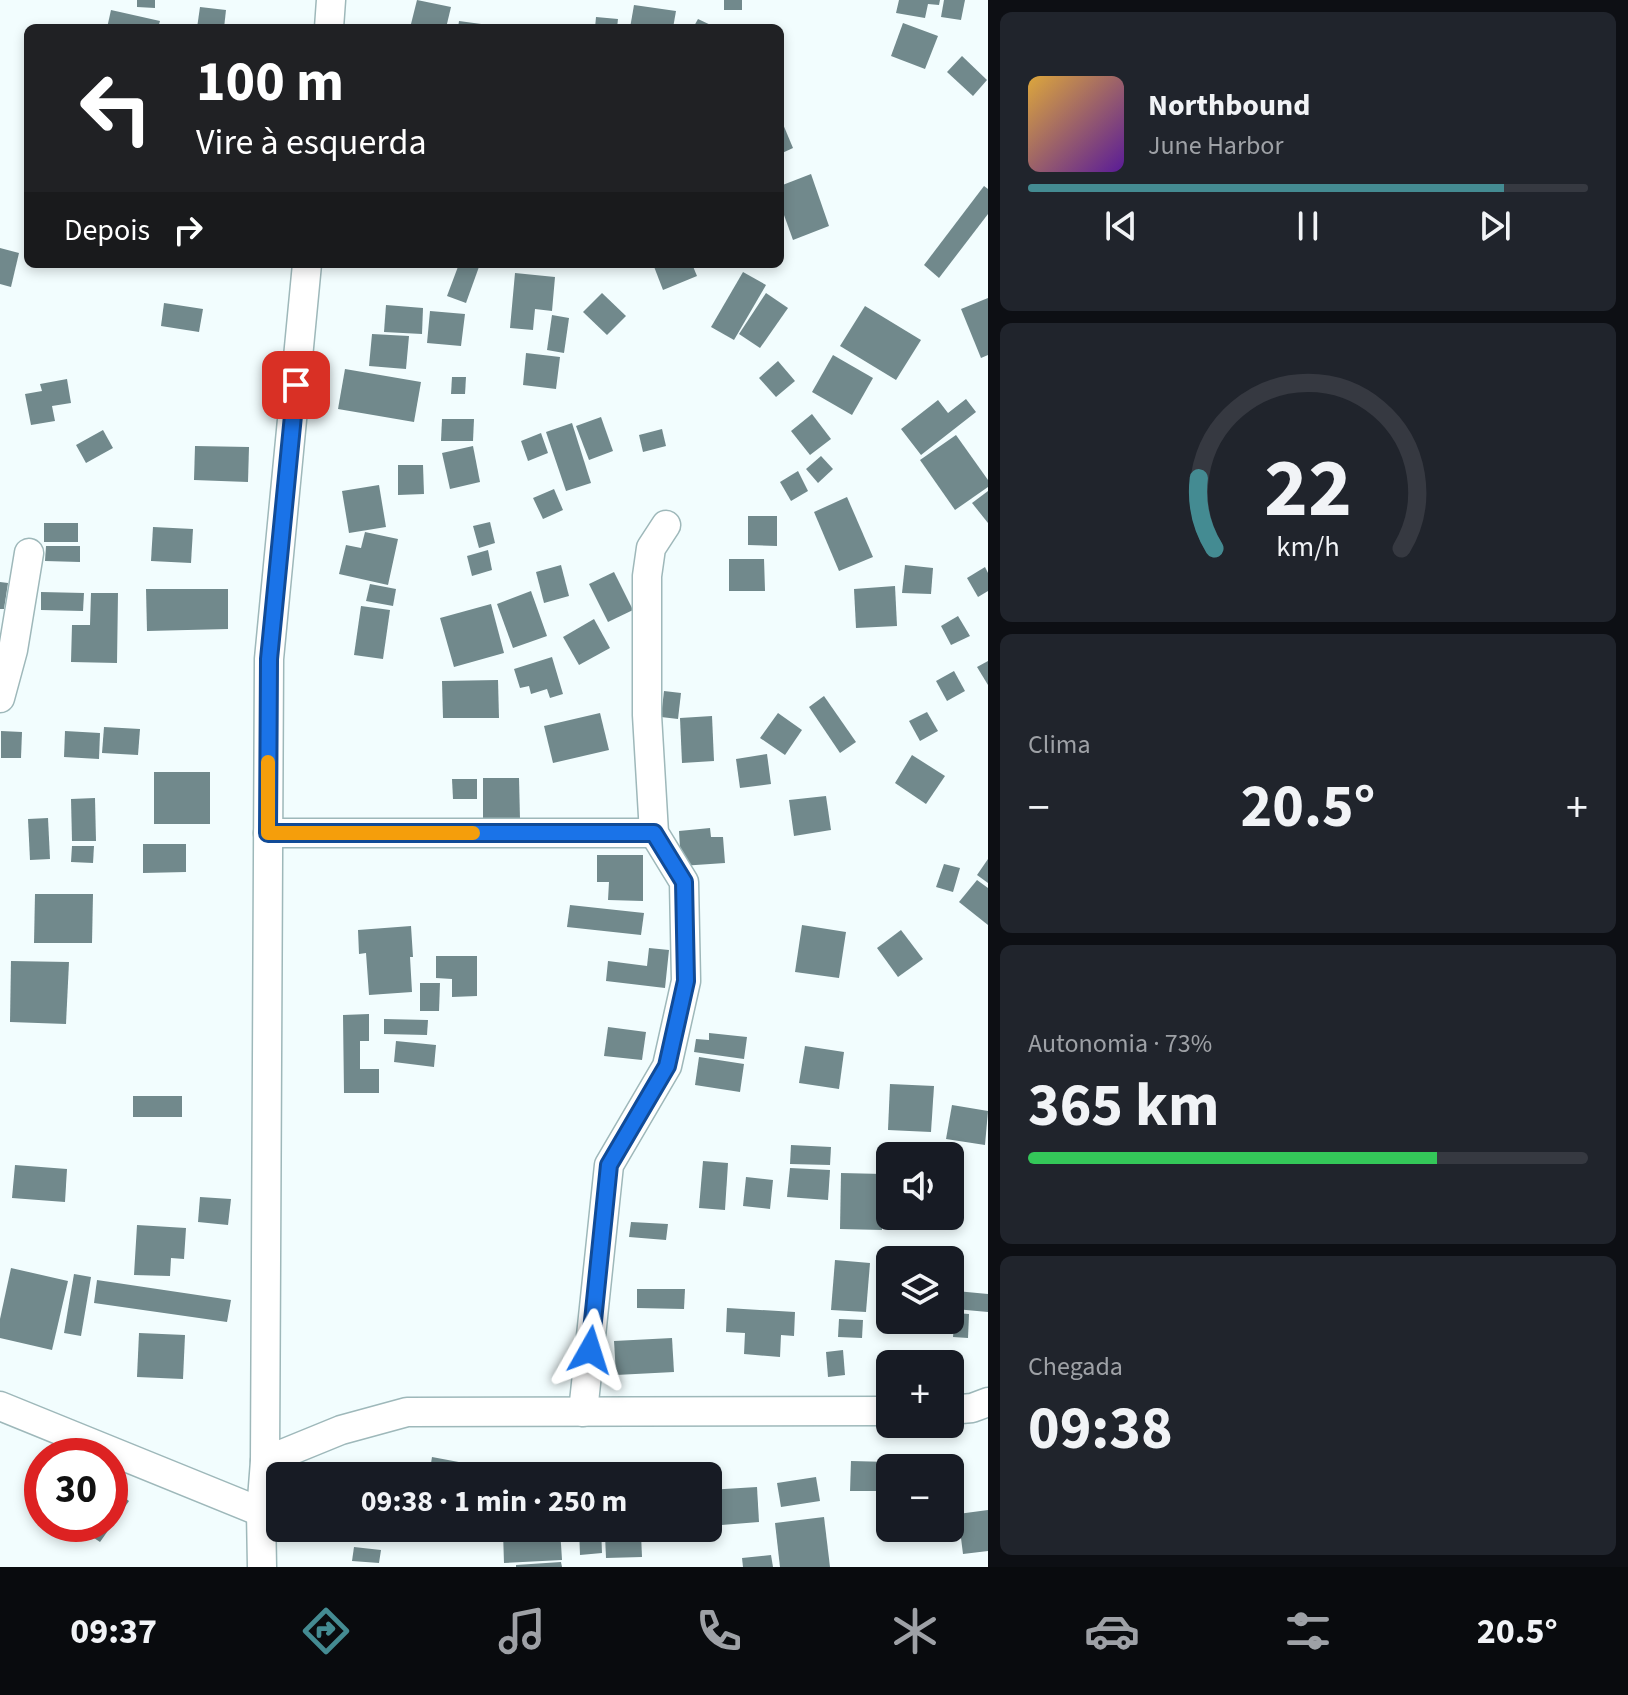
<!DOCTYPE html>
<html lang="pt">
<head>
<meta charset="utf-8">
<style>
	body { margin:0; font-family:"Source Sans 3",sans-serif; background:#20242c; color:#f1f3f6; height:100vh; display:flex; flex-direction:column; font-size:30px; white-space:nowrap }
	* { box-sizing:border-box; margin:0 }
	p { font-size:26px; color:#9ea1a6 }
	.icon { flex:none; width:44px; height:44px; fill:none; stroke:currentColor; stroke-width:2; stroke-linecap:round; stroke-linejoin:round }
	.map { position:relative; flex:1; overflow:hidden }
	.sheet { display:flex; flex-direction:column; gap:12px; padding:12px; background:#0d0f14; width:640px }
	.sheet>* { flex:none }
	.banner { position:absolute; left:24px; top:24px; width:760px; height:244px; border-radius:12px; box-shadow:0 4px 12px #0003; background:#202124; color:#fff; overflow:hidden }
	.fabs { position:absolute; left:876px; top:1142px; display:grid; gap:16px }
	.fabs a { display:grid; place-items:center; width:88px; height:88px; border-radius:12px; background:#171b24; box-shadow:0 4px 12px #0003; font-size:40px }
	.speed { position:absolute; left:24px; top:1438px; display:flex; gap:16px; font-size:40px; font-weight:700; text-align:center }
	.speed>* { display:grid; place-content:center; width:104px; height:104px; border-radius:50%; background:#171b24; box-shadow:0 4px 12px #0003; line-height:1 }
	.speed .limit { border:12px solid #d22; background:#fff; color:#111 }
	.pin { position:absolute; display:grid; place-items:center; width:68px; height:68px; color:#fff; margin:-34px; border-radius:16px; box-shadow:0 4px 12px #0006 }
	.me { position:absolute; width:88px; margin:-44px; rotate:6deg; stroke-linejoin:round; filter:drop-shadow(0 0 6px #0008) }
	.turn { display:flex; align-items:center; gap:28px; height:168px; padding:0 40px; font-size:36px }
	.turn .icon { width:104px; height:104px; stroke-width:2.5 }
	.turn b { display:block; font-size:56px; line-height:68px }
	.then { display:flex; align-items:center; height:76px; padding:0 40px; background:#0003; gap:16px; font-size:30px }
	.big { font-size:60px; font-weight:700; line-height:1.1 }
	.sheet .widget { flex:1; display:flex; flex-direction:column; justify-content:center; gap:12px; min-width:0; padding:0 28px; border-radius:12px; background:#20242c }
	.sheet .dial { align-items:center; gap:0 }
	.dial svg { height:208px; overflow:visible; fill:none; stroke:#363941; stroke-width:7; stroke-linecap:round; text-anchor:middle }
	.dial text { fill:#f1f3f6; stroke:none }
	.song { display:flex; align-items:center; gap:24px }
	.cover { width:96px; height:96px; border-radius:12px; background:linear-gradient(135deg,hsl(40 70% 55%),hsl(270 70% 35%)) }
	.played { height:8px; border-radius:4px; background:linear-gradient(90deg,#448b92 85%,#363941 85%) }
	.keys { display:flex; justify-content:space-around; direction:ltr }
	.heat { display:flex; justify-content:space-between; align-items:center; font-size:44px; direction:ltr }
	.charge { height:12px; border-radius:6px; background:linear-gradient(90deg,#34c759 73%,#363941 0) }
	.trip { position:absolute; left:266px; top:1462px; width:456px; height:80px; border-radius:12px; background:#171b24; box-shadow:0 4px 12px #0003; font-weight:700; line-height:80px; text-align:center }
	.tabs { display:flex; height:128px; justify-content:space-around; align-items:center; background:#090b0e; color:#9ea1a6 }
	.tabs .icon { width:56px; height:56px }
	.tabs .selected { color:#448b92 }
	.tabs b { font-size:36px; color:#f1f3f6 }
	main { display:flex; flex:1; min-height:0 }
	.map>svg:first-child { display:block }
</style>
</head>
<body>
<main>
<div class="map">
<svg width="988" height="1567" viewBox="0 0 988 1567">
	<rect width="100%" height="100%" fill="#f2fdfe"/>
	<g fill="#71898c">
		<path d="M137,0H155V8L137,7Z"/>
		<path d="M417,0L451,7L446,28H410Z"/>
		<rect x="724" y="0" width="18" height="10"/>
		<path d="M899,0H940L939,5L928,4L925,18L896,13Z"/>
		<path d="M944,0H965L961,20L941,17Z"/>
		<path d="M634,5L676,11L673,28H630Z"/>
		<path d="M200,7L226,10L224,28H197Z"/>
		<path d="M111,10L160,21L158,28H107Z"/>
		<path d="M596,17L618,19L617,28H595Z"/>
		<path d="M698,19L717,28H693Z"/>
		<path d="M459,21L496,26V28H458Z"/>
		<path d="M903,23L938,36L925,69L891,56Z"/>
		<path d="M962,56L987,80L973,96L947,72Z"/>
		<path d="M780,117L793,148L780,154Z"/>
		<path d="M811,174L829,226L793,240L780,204V186Z"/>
		<path d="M984,186L988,189V214L939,278L924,265Z"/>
		<path d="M0,248L19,253L11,287L0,284Z"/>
		<path d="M459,264H480L466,303L447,296Z"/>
		<path d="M653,264H692L697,276L663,290Z"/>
		<path d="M743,272L766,285L734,340L711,327Z"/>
		<path d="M515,273L555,277L552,311L535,309L533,330L510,328Z"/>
		<path d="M602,293L626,316L607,335L583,312Z"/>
		<path d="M766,293L788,308L760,348L739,334Z"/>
		<path d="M988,298V355L981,358L961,309Z"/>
		<path d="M164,303L203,309L199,332L161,326Z"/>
		<path d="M386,305L423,308L422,334L384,332Z"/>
		<path d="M865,306L921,340L896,380L840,346Z"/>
		<path d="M430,311L465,314L461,346L427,343Z"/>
		<path d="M552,315L569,318L564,353L547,350Z"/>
		<path d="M372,334L409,336L406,369L369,366Z"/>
		<path d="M526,353L560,357L556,389L523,385Z"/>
		<path d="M833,355L873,378L852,415L812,392Z"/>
		<path d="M778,361L795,381L776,397L759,378Z"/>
		<path d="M345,369L421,382L414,422L338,409Z"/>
		<path d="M452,377H466L465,394H451Z"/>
		<path d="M67,379L71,403L52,406L55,421L31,425L25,394L42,391L40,384Z"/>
		<path d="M966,399L976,412L921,455L901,429L938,400L948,413Z"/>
		<path d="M812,414L831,439L810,455L791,431Z"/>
		<path d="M601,417L613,451L589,460L576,426Z"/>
		<path d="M442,419H474L473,441H441Z"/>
		<path d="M572,423L591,483L566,491L546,432Z"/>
		<path d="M662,429L666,446L643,452L639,435Z"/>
		<path d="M103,430L113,448L86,463L76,445Z"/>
		<path d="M541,433L548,453L528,461L521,441Z"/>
		<path d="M956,435L988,480V487L955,510L920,460Z"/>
		<path d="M195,446L249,447L248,482L194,480Z"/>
		<path d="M473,446L480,482L450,489L442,453Z"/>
		<path d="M821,456L833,469L818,483L806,469Z"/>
		<path d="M398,465H423L424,494L398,495Z"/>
		<path d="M798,471L808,491L791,501L780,482Z"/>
		<path d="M379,485L386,527L349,533L342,491Z"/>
		<path d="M554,489L563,510L543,519L533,498Z"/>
		<path d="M988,491V523L972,503Z"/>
		<path d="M847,497L873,557L839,571L814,512Z"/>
		<path d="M748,516H777V546L748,545Z"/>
		<path d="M490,522L495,543L479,548L473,526Z"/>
		<rect x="44" y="523" width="34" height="19"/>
		<path d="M153,527L193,529L191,563L151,561Z"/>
		<path d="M365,532L398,539L388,585L339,574L346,545L361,548Z"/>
		<path d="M46,546H80V562L45,561Z"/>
		<path d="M488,550L492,570L472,576L467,556Z"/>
		<path d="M729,559H764L765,591H729Z"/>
		<path d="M561,565L569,596L544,603L536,572Z"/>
		<path d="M905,565L933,568L931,594L902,593Z"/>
		<path d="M985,567L988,573V591L978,597L967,578Z"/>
		<path d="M614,572L633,610L608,622L589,584Z"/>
		<path d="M0,582L8,583L4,609H0Z"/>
		<path d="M370,584L396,589L393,606L366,601Z"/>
		<path d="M895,586L897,626L856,628L854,589Z"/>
		<path d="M146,589H228V629L147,631Z"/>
		<path d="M531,591L547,636L513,648L497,604Z"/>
		<path d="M41,592L84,593L83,611L41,610Z"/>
		<path d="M91,593H118L117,663L71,662L72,625H90Z"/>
		<path d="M491,604L504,653L454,667L440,618Z"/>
		<path d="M361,606L390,610L383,659L354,655Z"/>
		<path d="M958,616L970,636L951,645L941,626Z"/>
		<path d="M594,619L610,648L579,665L563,637Z"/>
		<path d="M552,657L563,694L550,698L547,689L531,694L529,686L520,688L514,669Z"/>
		<path d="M988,661V685L977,667Z"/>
		<path d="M954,671L965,691L947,701L936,681Z"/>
		<path d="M498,680L499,718H443L442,681Z"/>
		<path d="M664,691L681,693L678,719L661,717Z"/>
		<path d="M824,696L856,742L840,753L809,707Z"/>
		<path d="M927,712L938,731L920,741L909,721Z"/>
		<path d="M600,713L609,750L553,763L544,726Z"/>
		<path d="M778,713L802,730L785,755L760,738Z"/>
		<path d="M712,716L714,761L682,763L680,718Z"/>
		<path d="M104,727L140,729L138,755L102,753Z"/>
		<path d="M1,731L22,732L21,758H1Z"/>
		<path d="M65,731L100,733L99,759L64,757Z"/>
		<path d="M767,754L771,784L740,788L736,759Z"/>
		<path d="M912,755L945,776L926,804L895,783Z"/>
		<rect x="154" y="772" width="56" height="52"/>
		<path d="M483,778H519L520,819H483Z"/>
		<path d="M452,779H477V799H453Z"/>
		<path d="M826,796L831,830L794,836L789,800Z"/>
		<path d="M95,798L96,841H72L71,799Z"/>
		<path d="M48,818L50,859L30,860L28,819Z"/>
		<path d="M710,828L711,837H723L725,863L681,866L679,831Z"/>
		<path d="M143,844H186V872L143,873Z"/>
		<path d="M72,846H94L93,863L71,862Z"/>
		<path d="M597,855H643V901L608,900L609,882H597Z"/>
		<path d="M988,859V883L977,875Z"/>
		<path d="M944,864L960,868L953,892L936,887Z"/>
		<path d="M977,880L988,888V925L959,902Z"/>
		<path d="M35,894H93L92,943H34Z"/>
		<path d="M570,905L644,913L641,935L567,927Z"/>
		<path d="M802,925L846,932L839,978L795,972Z"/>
		<path d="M411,926L413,957H410L412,992L369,995L366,953L359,954L358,930Z"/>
		<path d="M901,930L923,959L898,977L877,948Z"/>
		<path d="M649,948L669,950L665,988L606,981L608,961L647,966Z"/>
		<path d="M436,956H477V996L452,997V979L436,978Z"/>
		<path d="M11,961L69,962L66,1024L10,1022Z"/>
		<path d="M420,983H440L439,1011H420Z"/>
		<path d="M369,1014V1041H360V1069H379V1093H344L343,1015Z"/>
		<path d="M384,1019L428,1020L427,1035L384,1034Z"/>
		<path d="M608,1027L646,1032L642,1060L604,1056Z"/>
		<path d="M709,1033L747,1037L744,1059L694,1052L696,1039L709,1040Z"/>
		<path d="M396,1041L436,1045L434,1067L394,1062Z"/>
		<path d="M805,1046L844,1052L839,1089L799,1083Z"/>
		<path d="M699,1057L744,1064L740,1092L695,1085Z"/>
		<path d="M890,1084L934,1086L931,1132L888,1130Z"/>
		<rect x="133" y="1096" width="49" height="21"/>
		<path d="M952,1105L988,1111L985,1145L946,1139Z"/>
		<path d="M791,1145L831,1147L830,1165L790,1164Z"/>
		<path d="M703,1161L728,1163L725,1210L699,1208Z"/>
		<path d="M15,1165L67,1169L65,1202L12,1198Z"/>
		<path d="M790,1168L830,1170L828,1200L787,1197Z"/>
		<path d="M841,1173L883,1174L882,1230L840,1229Z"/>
		<path d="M746,1177L773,1180L770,1209L743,1206Z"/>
		<path d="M200,1197L231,1199L228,1225L198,1222Z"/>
		<path d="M631,1222L668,1224L666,1240L629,1237Z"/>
		<path d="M137,1225L186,1228L184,1259L171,1258L170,1276L134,1275Z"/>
		<path d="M835,1260L870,1263L866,1312L831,1310Z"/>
		<path d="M11,1268L68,1281L52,1350L0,1338V1319Z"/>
		<path d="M74,1274L91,1277L81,1336L64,1333Z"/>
		<path d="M97,1280L231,1300L227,1322L94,1303Z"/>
		<path d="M637,1289H685L684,1309L637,1308Z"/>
		<path d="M956,1291L988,1294V1312L955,1309Z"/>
		<path d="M727,1308L795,1312L794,1336L781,1335L780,1357L744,1354L745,1333L726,1332Z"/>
		<path d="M955,1313L969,1314L968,1338L953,1337Z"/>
		<path d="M839,1319L863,1320L862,1338L838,1337Z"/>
		<path d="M923,1320H952L951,1334L922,1333Z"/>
		<path d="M139,1333L185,1335L183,1379L137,1377Z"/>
		<path d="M672,1338L674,1372L616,1375L614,1341Z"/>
		<path d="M843,1350L845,1375L828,1377L826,1352Z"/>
		<path d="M952,1360V1364H896V1361Z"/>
		<path d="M432,1457L464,1463L462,1476H429Z"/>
		<path d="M851,1461L890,1462L889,1491H850Z"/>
		<path d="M816,1477L820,1501L781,1507L777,1483Z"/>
		<path d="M110,1487L129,1501L100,1542L82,1530L79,1535L63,1524H110Z"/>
		<path d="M757,1487L759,1522L709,1526L708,1490Z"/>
		<path d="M988,1510V1551L963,1554L958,1514Z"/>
		<path d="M824,1517L830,1567H780L775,1523Z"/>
		<path d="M579,1528H601L602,1553L580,1555Z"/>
		<path d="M603,1528H637V1531L603,1532Z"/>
		<path d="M560,1529L562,1560L504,1563L503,1532Z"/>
		<path d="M641,1534L642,1557L606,1558L605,1535Z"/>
		<path d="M354,1547L381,1550L379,1563L352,1561Z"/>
		<path d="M771,1555L773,1567H743L742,1558Z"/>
		<path d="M561,1562L562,1567H516V1565Z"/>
	</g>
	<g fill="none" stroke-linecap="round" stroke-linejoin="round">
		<g stroke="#9eb8ba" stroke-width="31">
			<g id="street">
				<path d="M329,28L331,0"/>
				<path d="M0,698L13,650L29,553"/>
				<path d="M268,833H654"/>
				<path d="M0,1406L261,1512"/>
				<path d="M950,1410L972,1408L988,1402"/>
				<path d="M583,1412L609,1165L667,1066L686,981L684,882L654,833L647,715V576L651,548L666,525"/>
				<path d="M265,1461L341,1430L407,1412L890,1411"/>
				<path d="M262,1567L261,1512L265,1461L269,659L307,264"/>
			</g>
		</g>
		<use href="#street" stroke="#fff" stroke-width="28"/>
	</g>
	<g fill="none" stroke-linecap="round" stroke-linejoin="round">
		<g stroke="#114b97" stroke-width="20">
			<path id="route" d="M296,385L269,659L268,833H654L684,882L686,981L667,1066L609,1165L590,1350"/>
		</g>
		<use href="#route" stroke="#1a73e8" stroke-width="14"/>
		<path stroke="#f59e0b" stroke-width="14" d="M268,762V833H473"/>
	</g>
</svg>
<div class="fabs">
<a><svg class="icon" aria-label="sound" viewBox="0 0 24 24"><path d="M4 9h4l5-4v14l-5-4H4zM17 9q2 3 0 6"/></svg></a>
<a><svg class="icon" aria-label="layers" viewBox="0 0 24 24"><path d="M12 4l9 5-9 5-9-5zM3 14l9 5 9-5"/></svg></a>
<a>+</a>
<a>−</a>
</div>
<div class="speed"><div class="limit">30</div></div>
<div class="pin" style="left:296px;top:385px;background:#d93025"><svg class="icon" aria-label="arrive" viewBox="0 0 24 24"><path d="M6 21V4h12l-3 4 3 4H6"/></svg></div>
<svg class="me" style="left:590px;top:1350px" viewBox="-20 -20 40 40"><path d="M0-17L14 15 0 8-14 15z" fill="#1a73e8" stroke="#fff" stroke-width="4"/></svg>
<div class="trip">09:38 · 1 min · 250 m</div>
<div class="banner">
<div class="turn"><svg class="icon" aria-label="left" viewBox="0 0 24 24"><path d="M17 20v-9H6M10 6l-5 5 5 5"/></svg><div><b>100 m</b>Vire à esquerda</div></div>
<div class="then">Depois<svg class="icon" aria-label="right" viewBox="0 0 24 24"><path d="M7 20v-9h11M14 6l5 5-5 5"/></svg></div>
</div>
</div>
<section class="sheet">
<div class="widget">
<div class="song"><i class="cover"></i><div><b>Northbound</b><p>June Harbor</p></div></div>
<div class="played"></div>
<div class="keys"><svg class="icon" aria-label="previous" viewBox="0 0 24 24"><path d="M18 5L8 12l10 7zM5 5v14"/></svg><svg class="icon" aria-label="pause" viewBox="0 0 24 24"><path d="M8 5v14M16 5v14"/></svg><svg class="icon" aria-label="next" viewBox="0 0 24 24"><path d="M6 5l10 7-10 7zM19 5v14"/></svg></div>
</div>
<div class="widget dial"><svg viewBox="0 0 100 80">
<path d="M14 69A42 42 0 1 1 86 69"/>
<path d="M14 69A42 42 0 0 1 8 42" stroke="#448b92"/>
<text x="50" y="56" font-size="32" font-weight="700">22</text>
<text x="50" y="72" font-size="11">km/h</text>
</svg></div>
<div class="widget"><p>Clima</p>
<div class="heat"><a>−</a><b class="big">20.5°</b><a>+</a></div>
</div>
<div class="widget"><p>Autonomia · 73%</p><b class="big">365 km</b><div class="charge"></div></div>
<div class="widget"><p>Chegada</p><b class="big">09:38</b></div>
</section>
</main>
<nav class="tabs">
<b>09:37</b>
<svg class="icon selected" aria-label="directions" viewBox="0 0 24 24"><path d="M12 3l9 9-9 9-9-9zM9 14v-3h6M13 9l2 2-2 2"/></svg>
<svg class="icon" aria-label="music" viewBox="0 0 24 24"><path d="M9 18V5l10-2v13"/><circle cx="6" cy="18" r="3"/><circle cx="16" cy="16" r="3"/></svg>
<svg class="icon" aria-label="phone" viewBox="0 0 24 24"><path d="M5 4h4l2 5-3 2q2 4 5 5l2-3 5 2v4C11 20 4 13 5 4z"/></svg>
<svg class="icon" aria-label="climate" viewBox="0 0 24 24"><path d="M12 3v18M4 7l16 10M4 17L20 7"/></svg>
<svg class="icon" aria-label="car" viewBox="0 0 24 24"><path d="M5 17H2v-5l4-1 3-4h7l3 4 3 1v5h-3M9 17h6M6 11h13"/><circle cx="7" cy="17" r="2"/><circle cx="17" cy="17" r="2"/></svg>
<svg class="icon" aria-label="filters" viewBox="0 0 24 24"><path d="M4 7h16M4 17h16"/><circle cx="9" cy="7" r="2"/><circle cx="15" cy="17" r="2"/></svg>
<b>20.5°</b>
</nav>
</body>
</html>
